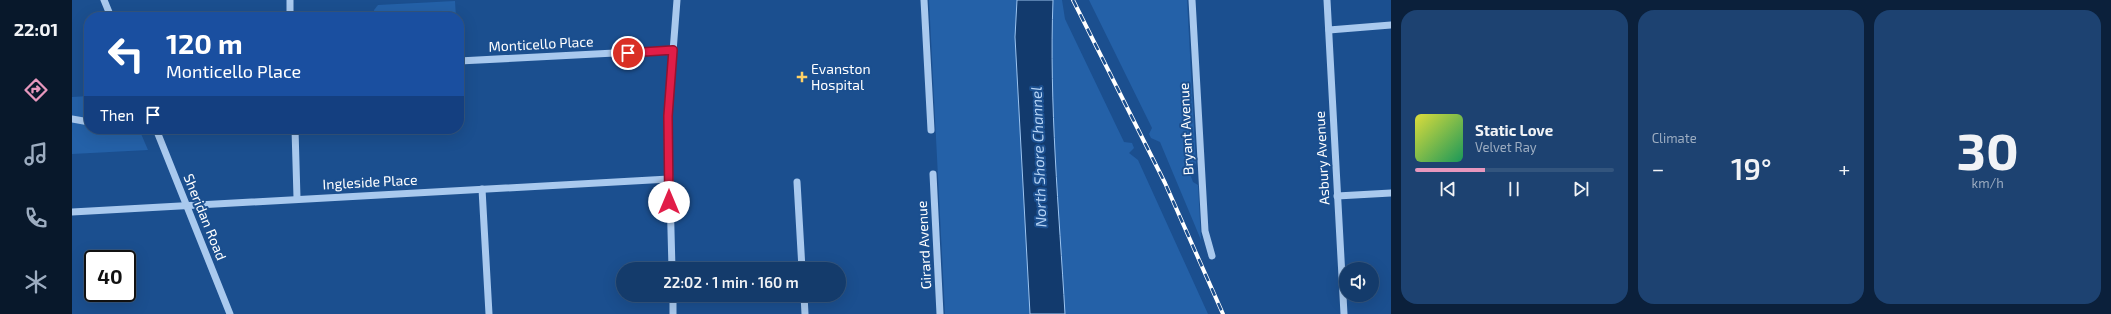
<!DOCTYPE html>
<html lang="en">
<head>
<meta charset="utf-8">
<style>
	body { margin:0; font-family:"Exo 2",sans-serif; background:#1d4271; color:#f1f3f6; height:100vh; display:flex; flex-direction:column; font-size:15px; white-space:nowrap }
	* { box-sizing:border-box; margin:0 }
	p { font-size:13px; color:#9dadc1 }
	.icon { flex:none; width:22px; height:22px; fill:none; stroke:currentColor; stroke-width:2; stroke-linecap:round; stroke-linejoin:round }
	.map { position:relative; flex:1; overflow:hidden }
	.details { display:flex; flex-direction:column; gap:10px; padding:10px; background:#0b203b; width:720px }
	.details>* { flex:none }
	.guide { position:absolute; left:12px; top:12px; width:380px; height:122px; border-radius:16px; box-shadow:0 4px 16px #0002,0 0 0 1px #33557e; background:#1a4fa0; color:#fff; overflow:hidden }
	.controls { position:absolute; left:1267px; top:262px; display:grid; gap:8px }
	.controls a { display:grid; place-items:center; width:40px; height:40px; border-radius:50%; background:#143b6b; box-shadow:0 4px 16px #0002,0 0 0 1px #33557e; font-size:20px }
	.speed { position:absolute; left:12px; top:250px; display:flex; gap:8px; font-size:20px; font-weight:700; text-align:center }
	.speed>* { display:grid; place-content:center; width:52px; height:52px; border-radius:50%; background:#143b6b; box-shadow:0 4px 16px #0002,0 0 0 1px #33557e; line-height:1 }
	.speed .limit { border:2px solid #111; border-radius:6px; background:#fff; color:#111 }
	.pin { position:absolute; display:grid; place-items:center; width:34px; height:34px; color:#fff; margin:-17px; border:2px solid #fff; border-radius:50%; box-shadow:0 1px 4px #0007 }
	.me { position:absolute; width:44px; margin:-22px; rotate:0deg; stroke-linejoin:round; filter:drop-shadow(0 0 3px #0008) }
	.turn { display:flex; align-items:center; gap:14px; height:84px; padding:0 16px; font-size:18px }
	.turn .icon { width:52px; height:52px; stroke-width:2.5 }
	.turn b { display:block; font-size:28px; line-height:34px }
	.then { display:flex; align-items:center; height:38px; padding:0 16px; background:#0003; gap:8px; font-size:15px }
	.big { font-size:30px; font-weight:600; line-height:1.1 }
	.details .widget { flex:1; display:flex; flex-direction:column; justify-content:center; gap:6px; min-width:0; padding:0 14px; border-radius:16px; background:#1d4271 }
	.details .dial { align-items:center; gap:0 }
	.dial b { font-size:52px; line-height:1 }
	.song { display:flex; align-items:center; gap:12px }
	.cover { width:48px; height:48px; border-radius:6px; background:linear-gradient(135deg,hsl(60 70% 55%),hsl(150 70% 35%)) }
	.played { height:4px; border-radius:2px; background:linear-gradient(90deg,#e797bd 35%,#33557e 35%) }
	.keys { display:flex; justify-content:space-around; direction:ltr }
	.heat { display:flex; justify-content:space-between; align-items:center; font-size:22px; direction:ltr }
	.details .tiles { flex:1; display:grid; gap:10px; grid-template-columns:repeat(3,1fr) }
	.trip { position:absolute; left:544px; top:262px; width:230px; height:40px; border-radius:20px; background:#143b6b; box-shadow:0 4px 16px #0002,0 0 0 1px #33557e; font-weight:600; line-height:40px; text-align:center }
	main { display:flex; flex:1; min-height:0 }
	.tab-bar { display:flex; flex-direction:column; width:72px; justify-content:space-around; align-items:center; background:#08182b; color:#9dadc1 }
	.tab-bar .icon { width:28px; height:28px }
	.tab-bar .active { color:#e797bd }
	.tab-bar b { font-size:18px; color:#f1f3f6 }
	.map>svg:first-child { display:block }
</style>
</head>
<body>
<main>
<nav class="tab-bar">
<b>22:01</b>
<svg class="icon active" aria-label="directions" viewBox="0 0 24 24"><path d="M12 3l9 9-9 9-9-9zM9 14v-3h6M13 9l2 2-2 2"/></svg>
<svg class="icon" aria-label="music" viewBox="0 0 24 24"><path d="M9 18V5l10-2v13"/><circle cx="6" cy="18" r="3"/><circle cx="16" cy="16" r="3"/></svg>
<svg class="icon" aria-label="phone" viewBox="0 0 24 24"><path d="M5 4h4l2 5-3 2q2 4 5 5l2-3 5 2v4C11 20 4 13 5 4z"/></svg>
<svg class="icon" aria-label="climate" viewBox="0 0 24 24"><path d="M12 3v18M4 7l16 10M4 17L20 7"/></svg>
</nav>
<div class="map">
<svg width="1319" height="314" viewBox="0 0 1319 314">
	<rect width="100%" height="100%" fill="#1b4f8f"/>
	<g fill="#2461a8">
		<path d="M857,0H990L993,19L1052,142L1060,143L1062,148L1057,153L1066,160L1136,314H873Z"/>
		<path d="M1017,0H1115L1124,163L1118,174L1121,182L1126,185L1129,240L1088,142L1079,138L1077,134L1080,128Z"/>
		<path d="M383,1L384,17H303L302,10L306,5Z"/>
		<path d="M17,96V129H67L76,150L0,154V97Z"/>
	</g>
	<path fill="#123a6d" stroke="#9cc4f0" d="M945,0H981C977,104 987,210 993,314H958L943,37Z"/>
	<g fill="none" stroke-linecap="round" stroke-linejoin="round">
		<g stroke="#a9c9ee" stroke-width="7">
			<path d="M32,0L39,17"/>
			<path d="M218,0V17"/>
			<path d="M852,0L859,130"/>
			<path d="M1120,0L1133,231L1140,256"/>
			<path d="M1255,0L1272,314"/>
			<path d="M1257,30L1319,25"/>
			<path d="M387,61L601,50"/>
			<path d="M0,119L17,122"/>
			<path d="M34,129H44"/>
			<path d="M84,129L158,314"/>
			<path d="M223,129L225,198"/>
			<path d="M861,174L868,314"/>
			<path d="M725,182L730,269"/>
			<path d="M410,189L417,314"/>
			<path d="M1265,196L1319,193"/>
			<path d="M0,212L597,179"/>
			<path d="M600,269L596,116L605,0"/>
			<path d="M601,295V314"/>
			<path d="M732,295L733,314"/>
		</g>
		<g stroke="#fff" stroke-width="4">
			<path id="rail" d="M1001,0L1093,183L1151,314"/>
		</g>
		<use href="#rail" stroke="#1b4f8f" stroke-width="2.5" stroke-dasharray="8" stroke-linecap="butt"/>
	</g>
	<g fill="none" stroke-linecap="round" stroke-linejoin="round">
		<g stroke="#92132f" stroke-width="10">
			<path id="route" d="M556,53L601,50L596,116L597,202"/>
		</g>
		<use href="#route" stroke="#e11d48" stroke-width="7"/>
	</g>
	<path fill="#ffd166" stroke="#1b4f8f" stroke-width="1.5" d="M728 71h4v4h4v4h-4v4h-4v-4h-4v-4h4z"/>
	<g text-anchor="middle" stroke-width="4" stroke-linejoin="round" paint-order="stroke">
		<g font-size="14" fill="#fff" stroke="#1b4f8f">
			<text transform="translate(469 44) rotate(-3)" y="5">Monticello Place</text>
			<text transform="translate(1114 129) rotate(-93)" y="5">Bryant Avenue</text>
			<text transform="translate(1250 158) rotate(-93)" y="5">Asbury Avenue</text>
			<text transform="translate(298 182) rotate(-3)" y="5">Ingleside Place</text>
			<text transform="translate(133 217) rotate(68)" y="5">Sheridan Road</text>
			<text transform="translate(852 245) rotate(-93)" y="5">Girard Avenue</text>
		</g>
		<g font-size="14" fill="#fff" stroke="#1b4f8f" text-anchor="start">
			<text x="739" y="74">Evanston<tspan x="739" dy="16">Hospital</tspan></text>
		</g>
		<g font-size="15" font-style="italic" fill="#b5d3f5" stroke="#1b4f8f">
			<text transform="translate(967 157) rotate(-92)" y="5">North Shore Channel</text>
		</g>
	</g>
</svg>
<div class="controls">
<a><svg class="icon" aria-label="sound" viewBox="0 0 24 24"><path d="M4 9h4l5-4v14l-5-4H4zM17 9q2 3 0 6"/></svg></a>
</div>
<div class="speed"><div class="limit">40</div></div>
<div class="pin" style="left:556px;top:53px;background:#d93025"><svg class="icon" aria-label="arrive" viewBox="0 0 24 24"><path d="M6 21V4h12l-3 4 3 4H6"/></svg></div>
<svg class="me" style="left:597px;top:202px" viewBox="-20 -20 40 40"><circle r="19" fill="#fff"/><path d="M0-13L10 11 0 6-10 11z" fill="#e11d48"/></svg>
<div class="trip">22:02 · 1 min · 160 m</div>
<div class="guide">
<div class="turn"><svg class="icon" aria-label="left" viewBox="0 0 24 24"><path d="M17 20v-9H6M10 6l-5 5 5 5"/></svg><div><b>120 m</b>Monticello Place</div></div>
<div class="then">Then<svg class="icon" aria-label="arrive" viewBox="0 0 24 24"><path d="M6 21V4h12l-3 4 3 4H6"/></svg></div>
</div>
</div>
<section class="details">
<div class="tiles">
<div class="widget">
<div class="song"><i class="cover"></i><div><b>Static Love</b><p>Velvet Ray</p></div></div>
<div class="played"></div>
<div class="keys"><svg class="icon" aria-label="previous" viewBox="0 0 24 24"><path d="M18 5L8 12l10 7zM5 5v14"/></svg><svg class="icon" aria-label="pause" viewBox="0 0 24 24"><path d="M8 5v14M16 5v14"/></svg><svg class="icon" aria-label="next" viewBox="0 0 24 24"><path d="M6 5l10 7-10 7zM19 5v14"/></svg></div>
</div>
<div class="widget"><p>Climate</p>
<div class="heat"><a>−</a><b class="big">19°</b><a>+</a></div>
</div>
<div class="widget dial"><b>30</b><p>km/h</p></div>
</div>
</section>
</main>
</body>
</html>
